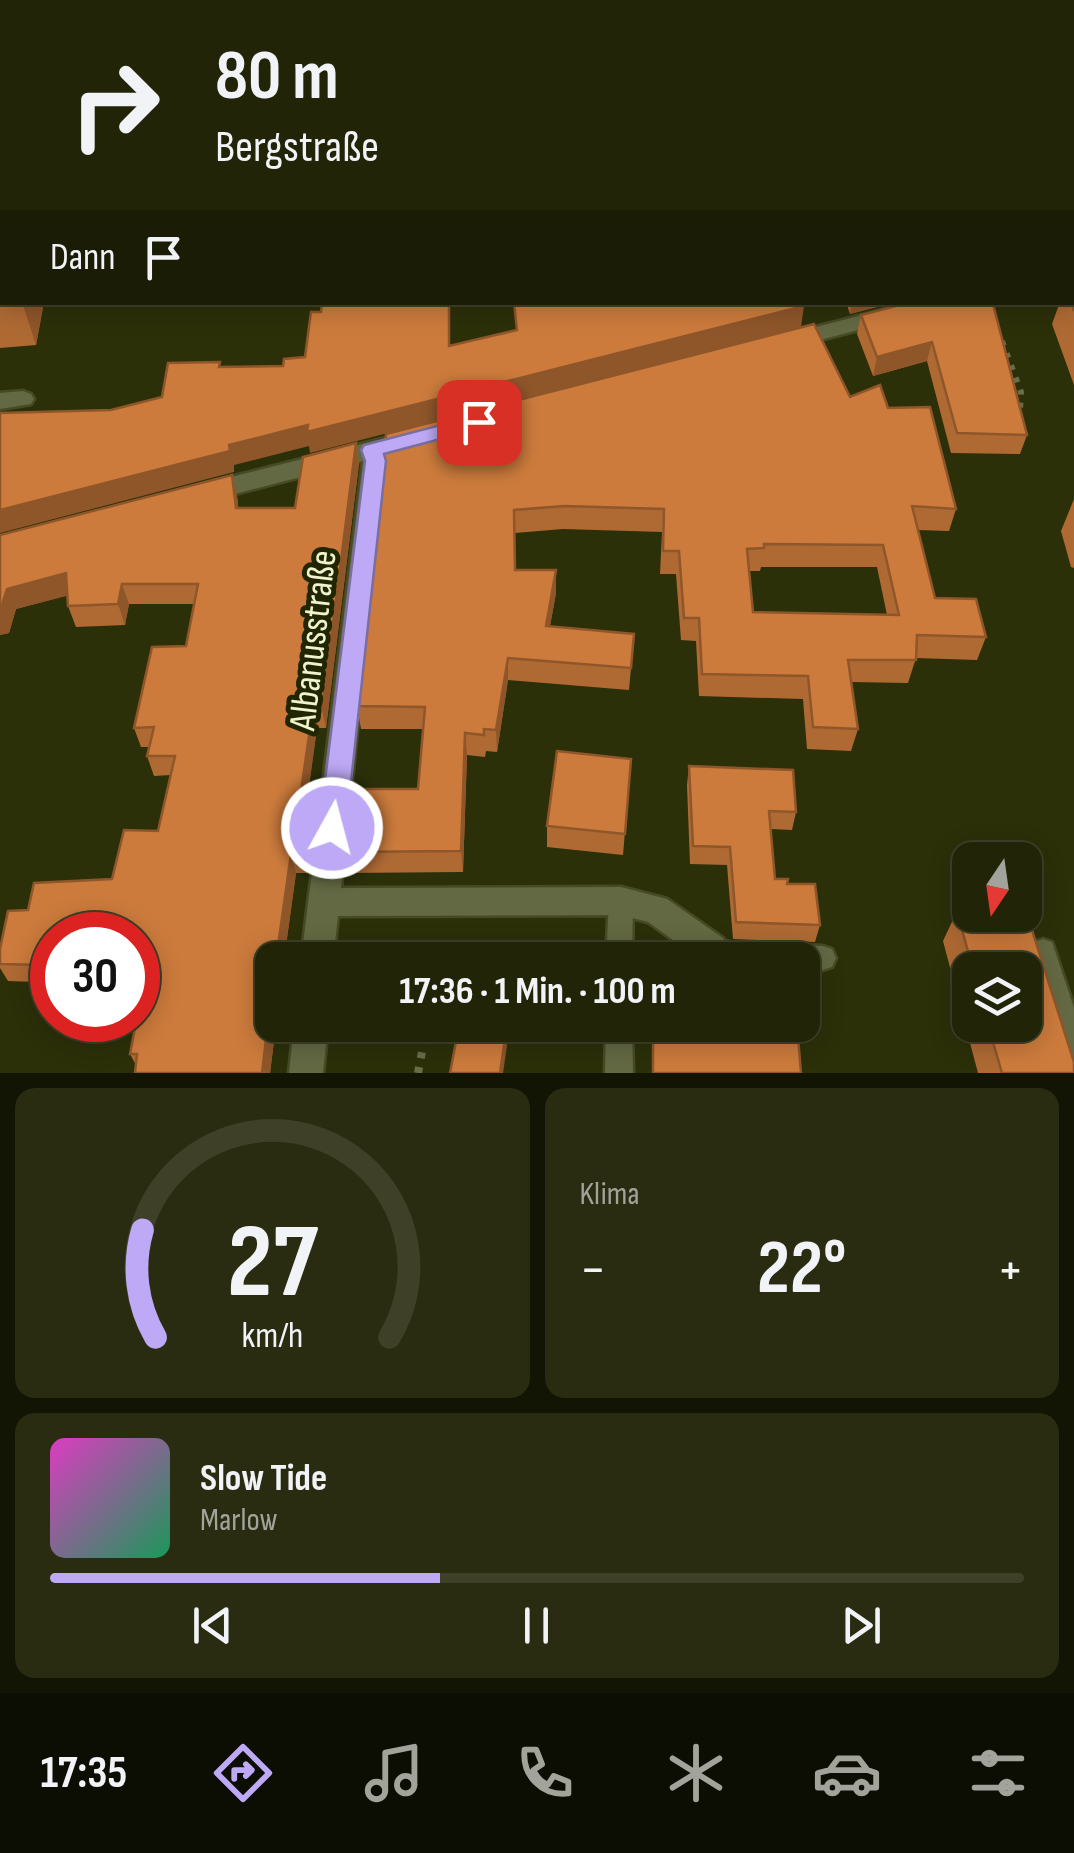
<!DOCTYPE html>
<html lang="de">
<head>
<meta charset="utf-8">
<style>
	body { margin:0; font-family:"Sofia Sans Condensed",sans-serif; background:#292c11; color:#f1f3f6; height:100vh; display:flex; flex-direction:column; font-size:38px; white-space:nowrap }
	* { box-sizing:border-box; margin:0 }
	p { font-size:32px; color:#a2a49b }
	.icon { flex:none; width:55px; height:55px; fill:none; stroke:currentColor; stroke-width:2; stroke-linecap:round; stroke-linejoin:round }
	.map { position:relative; height:1073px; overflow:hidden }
	.panel { display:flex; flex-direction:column; gap:15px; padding:15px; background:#121404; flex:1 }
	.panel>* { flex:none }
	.hud { position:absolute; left:0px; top:0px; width:1075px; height:305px; box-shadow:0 5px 25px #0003,0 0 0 2px #3e4128; background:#212407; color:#f1f3f6; overflow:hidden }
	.needle { width:65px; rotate:193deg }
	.fabs { position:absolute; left:952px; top:842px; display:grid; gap:20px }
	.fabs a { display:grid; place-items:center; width:90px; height:90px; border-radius:20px; background:#212407; box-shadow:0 5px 25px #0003,0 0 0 2px #3e4128; font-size:50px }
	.speed { position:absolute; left:30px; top:912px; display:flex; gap:20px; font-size:50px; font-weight:700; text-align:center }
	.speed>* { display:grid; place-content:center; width:130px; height:130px; border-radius:50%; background:#212407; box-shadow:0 5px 25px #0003,0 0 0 2px #3e4128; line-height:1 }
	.speed .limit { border:15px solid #d22; background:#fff; color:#111 }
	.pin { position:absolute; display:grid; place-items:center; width:85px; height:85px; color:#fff; margin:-42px; border-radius:20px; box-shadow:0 5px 15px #0006 }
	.me { position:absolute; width:110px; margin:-55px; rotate:7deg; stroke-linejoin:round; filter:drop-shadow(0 0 8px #0008) }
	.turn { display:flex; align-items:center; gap:35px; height:210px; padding:0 50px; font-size:45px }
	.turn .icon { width:130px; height:130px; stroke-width:2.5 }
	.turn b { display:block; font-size:70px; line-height:85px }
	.then { display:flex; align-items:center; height:95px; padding:0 50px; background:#0003; gap:20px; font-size:38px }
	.big { font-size:75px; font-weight:700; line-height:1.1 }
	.panel .tile { flex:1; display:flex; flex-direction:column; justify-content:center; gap:15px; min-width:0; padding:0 35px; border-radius:20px; background:#292c11 }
	.panel .dial { align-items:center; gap:0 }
	.dial svg { height:260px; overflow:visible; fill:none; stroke:#3e4128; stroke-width:7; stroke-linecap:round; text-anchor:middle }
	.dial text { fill:#f1f3f6; stroke:none }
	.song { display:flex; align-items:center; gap:30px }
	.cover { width:120px; height:120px; border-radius:15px; background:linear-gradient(135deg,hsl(310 70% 55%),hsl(150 70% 35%)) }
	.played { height:10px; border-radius:5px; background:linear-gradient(90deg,#bda9f5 40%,#3e4128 40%) }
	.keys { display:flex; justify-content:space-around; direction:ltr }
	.heat { display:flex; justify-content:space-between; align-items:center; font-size:55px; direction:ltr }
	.panel .tiles { flex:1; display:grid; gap:15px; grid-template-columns:1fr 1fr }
	.tile:last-child { grid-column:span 2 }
	.trip { position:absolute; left:255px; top:942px; width:565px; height:100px; border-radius:20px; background:#212407; box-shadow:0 5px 25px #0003,0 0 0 2px #3e4128; font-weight:700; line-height:100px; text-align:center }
	.tab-bar { display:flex; height:160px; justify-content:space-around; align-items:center; background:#0d0e03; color:#a2a49b }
	.tab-bar .icon { width:70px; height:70px }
	.tab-bar .active { color:#bda9f5 }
	.tab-bar b { font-size:45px; color:#f1f3f6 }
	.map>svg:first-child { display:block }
</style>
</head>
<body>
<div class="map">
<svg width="1074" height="1073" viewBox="0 0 1074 1073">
	<rect width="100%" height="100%" fill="#2c3009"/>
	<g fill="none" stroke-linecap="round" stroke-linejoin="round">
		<g stroke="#474b25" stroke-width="5">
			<g id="lane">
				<path d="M621,890L630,893L633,901L632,960H606L609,901L612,893Z"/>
				<path d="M712,937L733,943L823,946L832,949L836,958L832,967L823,970L802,969V960H709L703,957L699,949L703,941Z"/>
				<path d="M1043,939L1052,942L1074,1008V1063L1064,1059L1061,1050L1030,951L1034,942Z"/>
				<path d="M606,1025H632L633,1073H605Z"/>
			</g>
		</g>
		<g stroke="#474b25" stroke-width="5">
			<g id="street">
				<rect x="368" y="0" width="16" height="2"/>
				<path d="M815,0H844L845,2H817Z"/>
				<rect x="890" y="0" width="16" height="2"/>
				<rect x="1050" y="0" width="16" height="2"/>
				<rect x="1072" y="269" width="2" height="12"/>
				<path d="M913,302H950L947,307L789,348L778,341L781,336Z"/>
				<path d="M23,391L31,394L34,399L31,404L0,409V393Z"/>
				<path d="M417,430L429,438L425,444L385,454L341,888L621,887L667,899L723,938L728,949L723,960H701L648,922L621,915L338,916L333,960H301L363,461L203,502L191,493L203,484Z"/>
				<path d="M294,1025H328L323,1073H289Z"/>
			</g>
		</g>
		<path stroke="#696e48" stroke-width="6" stroke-dasharray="5 8" stroke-linecap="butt" d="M1002,341L1021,392L1020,409"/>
		<path stroke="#696e48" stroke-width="8" stroke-dasharray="6 9" stroke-linecap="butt" d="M418,1073L427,1025"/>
		<use href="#lane" fill="#636943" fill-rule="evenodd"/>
		<use href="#street" fill="#636943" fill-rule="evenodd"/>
	</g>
	<g fill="#af6a34" fill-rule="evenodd">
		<path d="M381,0H694L689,2H382Z"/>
		<path d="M921,0H1049L1048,2H922Z"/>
		<path d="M1072,47H1074V253L1072,257Z"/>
		<path d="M2,245V302H44L36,345L0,348V246Z"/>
		<path d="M1074,287V385L1052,324L1060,302H1072Z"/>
		<path d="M846,302H896L850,314Z"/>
		<path d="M911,302L1027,435L1020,454L951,453L927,361L873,376L857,334L861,315Z"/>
		<path d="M850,397L888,408L956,509L949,531L918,530L935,598L986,637L977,660L916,658L908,683L851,682L858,729L851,751L807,749L803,699L699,696L696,641L681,640L676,574H660L662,532L563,529L515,533V570L556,593L550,626L634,634L629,690L508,680L497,752L486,751L485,757L467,755L463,872L346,873L342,852L418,789L423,729H361L357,706L386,434ZM761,567H877L887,615L753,612L749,571H760Z"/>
		<path d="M356,443L359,464L326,728H317L308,791H311L316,810L308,873H296L284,960H272V1025H276L270,1073H135L136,1065L130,1054L141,998H138V935H52V1005L47,1003L36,986L37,982L8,981L0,968V949L28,910L112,879L158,831L171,775L154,776L147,756L149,747H141L134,728L186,646L194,604H129L125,625L76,627L68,606V595L16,609L9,633L0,635V535L237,496L238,508H295Z"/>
		<path d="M1074,499V568L1071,567L1061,531Z"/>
		<path d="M631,759L623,855L547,847V826Z"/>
		<path d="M689,766L796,812L792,830L771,829L775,879L787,884L820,925L815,942L733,939L727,865L690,864L687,785Z"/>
		<path d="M1025,908L1074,1062V1073H978L943,941L957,911H970V915H1025ZM970,970H1025V1025H970Z"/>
		<path d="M653,1025L801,1073H652Z"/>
	</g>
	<g fill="#8f562a">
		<path d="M653,0H694L689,2H648Z"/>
		<path d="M2,131V182H0V147Z"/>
		<path d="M22,302H44L36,345Z"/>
		<path d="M852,302H896L850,314Z"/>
		<path d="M804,306L801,327L310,453L309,446L234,465V472L0,533V510L229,445Z"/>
		<path d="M932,342L927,361L873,376L877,357Z"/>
		<path d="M356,443L359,464L326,728L322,709Z"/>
		<path d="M232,475L237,496L241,529L236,508Z"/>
		<path d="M556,570V593L546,648V626Z"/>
		<path d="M66,573L74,594L16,609L9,633L0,635V611L7,589Z"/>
		<path d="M122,584L129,604L125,625L118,604Z"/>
		<path d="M508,658V680L497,752L496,730Z"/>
		<path d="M313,708L317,728L306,810L301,791Z"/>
		<path d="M465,733L467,755L463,872L461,851Z"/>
		<path d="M311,791L316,810L308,873L303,854Z"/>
		<path d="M291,854L296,873L284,960H276Z"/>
		<path d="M272,989V1025H276L270,1073H262Z"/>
		<path d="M507,1025H510L503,1073H500Z"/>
	</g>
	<g fill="#cc7b3c" stroke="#8f562a" stroke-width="2.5" fill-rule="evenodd">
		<path d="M424,0H653L648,2H430Z"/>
		<rect x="1072" y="47" width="2" height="149"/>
		<path d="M0,71H2V131L0,147Z"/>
		<path d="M2,245V292H0V246Z"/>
		<path d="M1072,287H1074V311L1071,302H1072Z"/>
		<path d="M322,302H449V346L517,330L514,302H802L804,306L307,432L308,425L229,445L230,451L0,510V413L111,410L162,397L168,363L220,362L219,367L283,366L284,359L305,357L311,312H321Z"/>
		<path d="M911,302L993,304L1027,435L957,433L932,342L877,357L861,315Z"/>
		<path d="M814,324L850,397L880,385L888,408L930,407L956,509L912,506L935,598L976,599L986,637L917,635L916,660H848L858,729L813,727L808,676L702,674L699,618H684L679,551H663L664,509L564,506L514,510L515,570H556L546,626L634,634L631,668L508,658L496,730L484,729V735L465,733L461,851L342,852L349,789H418L425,707L357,706L386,434ZM764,544L883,545L899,615L753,612L747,549L764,548Z"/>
		<path d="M356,443L322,709L313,708L301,791H311L303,854H291L276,960H272V989L262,1073H135L137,1054H130L144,980H138V935H52V990L36,986L42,965L0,964V949L8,911L28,910L34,883L112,879L124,830L158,831L175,756H147L154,727L134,728L152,647L186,646L198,584H122L118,604L68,606L66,573L7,589L0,611V535L232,475L236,508H295L303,457Z"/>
		<path d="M557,751L631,759L625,834L547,826Z"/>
		<path d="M689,766L793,770L796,812L769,811L775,879H788L787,884H815L820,925L736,922L730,847L693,846Z"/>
		<path d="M1025,908L1074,1062V1073H1002L988,1025H1025V970H973L957,911H970V915H1025Z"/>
		<path d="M738,953H791L792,960H739Z"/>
		<path d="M454,1025H507L500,1073H450L458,1031H453Z"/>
		<path d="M653,1025H797L801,1073H653Z"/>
	</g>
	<path fill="#bda9f5" stroke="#7b6e9f" stroke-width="2.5" d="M479,415L489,422L486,427L384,454L386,461L346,828L342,837L332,840L323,837L319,828L365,461L361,450L364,445Z"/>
	<g text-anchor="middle" stroke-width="10" stroke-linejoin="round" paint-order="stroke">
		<g font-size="38" fill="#edf4cf" stroke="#222600">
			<text transform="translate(312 640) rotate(-83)" y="13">Albanusstraße</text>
		</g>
	</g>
</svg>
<div class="fabs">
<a><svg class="needle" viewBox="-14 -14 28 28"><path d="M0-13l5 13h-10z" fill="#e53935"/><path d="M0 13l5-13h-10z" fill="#a2a49b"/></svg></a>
<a><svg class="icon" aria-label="layers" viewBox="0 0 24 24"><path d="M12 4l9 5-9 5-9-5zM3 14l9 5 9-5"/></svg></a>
</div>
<div class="speed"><div class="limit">30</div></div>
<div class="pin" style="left:479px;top:422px;background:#d93025"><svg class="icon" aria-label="arrive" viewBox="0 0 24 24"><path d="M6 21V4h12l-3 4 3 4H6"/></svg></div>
<svg class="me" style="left:332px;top:828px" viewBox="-20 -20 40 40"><circle r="17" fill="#bda9f5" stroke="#fff" stroke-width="3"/><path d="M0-11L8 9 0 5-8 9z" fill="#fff"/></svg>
<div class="trip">17:36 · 1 Min. · 100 m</div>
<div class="hud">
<div class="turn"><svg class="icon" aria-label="right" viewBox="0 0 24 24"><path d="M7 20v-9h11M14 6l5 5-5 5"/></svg><div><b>80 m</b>Bergstraße</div></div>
<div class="then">Dann<svg class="icon" aria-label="arrive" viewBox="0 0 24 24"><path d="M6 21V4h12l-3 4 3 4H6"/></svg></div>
</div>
</div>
<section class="panel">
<div class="tiles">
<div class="tile dial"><svg viewBox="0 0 100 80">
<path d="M14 69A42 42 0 1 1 86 69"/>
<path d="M14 69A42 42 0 0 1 10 36" stroke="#bda9f5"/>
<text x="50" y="56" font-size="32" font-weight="700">27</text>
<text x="50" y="72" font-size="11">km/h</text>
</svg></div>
<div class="tile"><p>Klima</p>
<div class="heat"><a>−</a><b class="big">22°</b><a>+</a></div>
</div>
<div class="tile">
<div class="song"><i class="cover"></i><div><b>Slow Tide</b><p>Marlow</p></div></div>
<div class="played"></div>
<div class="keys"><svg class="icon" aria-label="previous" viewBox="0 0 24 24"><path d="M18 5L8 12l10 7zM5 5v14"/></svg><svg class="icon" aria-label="pause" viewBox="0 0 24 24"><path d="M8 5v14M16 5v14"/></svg><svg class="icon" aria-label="next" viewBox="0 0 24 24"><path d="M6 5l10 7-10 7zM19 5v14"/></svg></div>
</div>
</div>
</section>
<nav class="tab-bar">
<b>17:35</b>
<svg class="icon active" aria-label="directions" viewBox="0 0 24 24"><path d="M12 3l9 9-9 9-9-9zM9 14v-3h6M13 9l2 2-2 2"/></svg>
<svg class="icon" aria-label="music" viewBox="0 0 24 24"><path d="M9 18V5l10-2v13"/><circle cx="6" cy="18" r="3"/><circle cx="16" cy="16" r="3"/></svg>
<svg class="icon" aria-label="phone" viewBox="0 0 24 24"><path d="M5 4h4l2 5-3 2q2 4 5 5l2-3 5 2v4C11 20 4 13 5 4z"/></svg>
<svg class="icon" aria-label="climate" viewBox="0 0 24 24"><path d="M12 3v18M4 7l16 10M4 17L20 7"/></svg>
<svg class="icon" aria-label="car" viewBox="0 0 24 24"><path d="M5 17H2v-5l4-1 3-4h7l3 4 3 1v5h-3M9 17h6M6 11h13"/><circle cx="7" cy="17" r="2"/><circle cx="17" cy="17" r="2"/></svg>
<svg class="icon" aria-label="filters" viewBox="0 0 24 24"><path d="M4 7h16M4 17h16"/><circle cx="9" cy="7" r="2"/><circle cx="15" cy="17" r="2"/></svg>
</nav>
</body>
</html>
